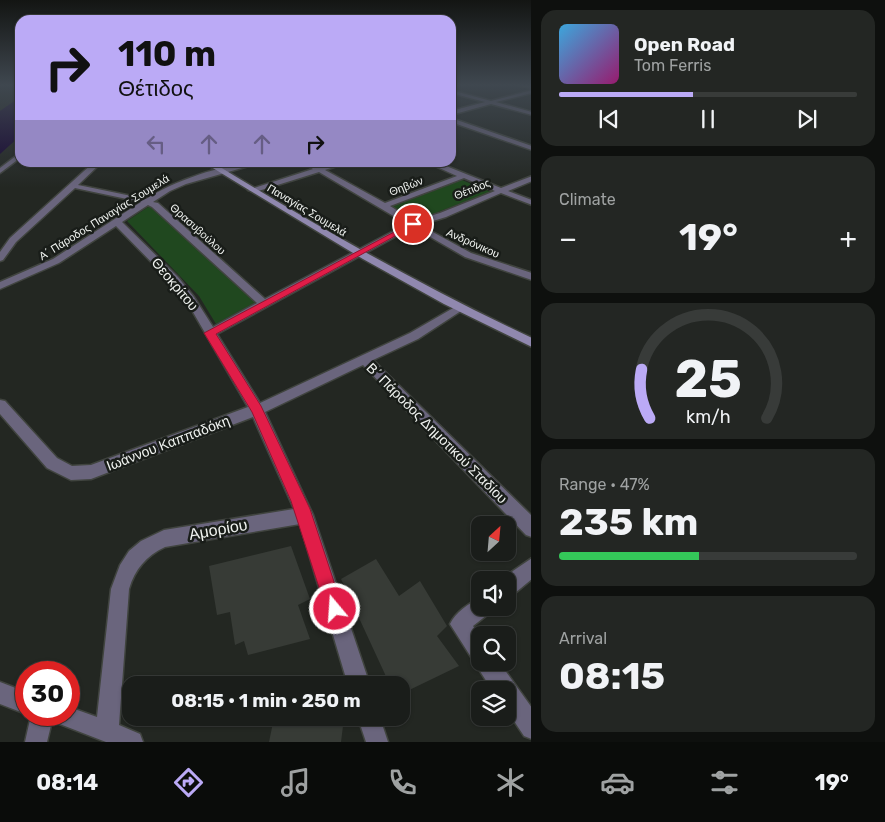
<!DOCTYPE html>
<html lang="en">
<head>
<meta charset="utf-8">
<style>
	body { margin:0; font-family:Rubik,sans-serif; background:#232623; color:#f1f3f6; height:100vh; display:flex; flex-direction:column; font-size:19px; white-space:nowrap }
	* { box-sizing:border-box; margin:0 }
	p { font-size:16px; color:#9fa2a2 }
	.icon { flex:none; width:28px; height:28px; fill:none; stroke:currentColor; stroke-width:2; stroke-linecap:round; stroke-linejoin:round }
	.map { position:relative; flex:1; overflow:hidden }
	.side { display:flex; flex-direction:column; gap:10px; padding:10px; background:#0e100e; width:354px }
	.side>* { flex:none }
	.guide { position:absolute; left:15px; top:15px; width:441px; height:152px; border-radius:15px; box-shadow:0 1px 4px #0004,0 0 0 1px #383b39; background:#bbaaf6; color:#111; overflow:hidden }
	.needle { width:32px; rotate:26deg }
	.tools { position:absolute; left:471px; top:516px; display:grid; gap:10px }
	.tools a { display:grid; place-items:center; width:45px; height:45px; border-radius:10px; background:#1a1d1a; box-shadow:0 1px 4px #0004,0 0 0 1px #383b39; font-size:25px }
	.speed { position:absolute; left:15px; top:661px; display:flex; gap:10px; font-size:25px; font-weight:700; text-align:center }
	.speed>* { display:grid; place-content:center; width:65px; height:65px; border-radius:50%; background:#1a1d1a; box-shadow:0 1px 4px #0004,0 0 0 1px #383b39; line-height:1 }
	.speed .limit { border:8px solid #d22; background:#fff; color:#111 }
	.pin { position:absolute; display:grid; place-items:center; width:42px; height:42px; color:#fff; margin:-21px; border:2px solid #fff; border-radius:50%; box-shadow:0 1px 5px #0007 }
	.me { position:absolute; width:55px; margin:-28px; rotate:342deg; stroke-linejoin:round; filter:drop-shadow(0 0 4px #0008) }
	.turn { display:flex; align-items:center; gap:18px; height:105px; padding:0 20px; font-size:22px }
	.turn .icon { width:65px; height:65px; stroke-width:2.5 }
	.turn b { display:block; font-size:35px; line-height:42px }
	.lanes { display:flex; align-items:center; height:48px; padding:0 20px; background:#0003; justify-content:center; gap:25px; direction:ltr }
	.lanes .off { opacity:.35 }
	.big { font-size:38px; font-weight:700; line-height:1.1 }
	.side .card { flex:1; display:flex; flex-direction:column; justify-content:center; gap:8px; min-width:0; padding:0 18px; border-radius:15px; background:#232623 }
	.side .dial { align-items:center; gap:0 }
	.dial svg { height:130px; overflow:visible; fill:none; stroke:#383b39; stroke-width:7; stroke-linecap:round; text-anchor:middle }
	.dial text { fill:#f1f3f6; stroke:none }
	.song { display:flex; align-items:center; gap:15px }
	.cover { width:60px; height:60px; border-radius:8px; background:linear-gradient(135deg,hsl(200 70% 55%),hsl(320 70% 35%)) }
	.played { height:5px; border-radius:2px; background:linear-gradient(90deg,#bbaaf6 45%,#383b39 45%) }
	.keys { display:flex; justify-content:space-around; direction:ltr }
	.heat { display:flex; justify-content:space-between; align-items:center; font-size:28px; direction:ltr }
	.charge { height:8px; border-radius:4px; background:linear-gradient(90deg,#34c759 47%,#383b39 0) }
	.trip { position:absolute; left:122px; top:676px; width:288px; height:50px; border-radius:15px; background:#1a1d1a; box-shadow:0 1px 4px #0004,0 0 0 1px #383b39; font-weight:700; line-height:50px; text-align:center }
	.tabs { display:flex; height:80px; justify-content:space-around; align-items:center; background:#0a0c0a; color:#9fa2a2 }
	.tabs .icon { width:35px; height:35px }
	.tabs .active { color:#bbaaf6 }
	.tabs b { font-size:22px; color:#f1f3f6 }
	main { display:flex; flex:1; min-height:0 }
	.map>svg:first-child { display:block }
</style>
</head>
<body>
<main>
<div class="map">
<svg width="532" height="742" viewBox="0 0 532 742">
	<rect width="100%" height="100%" fill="#232722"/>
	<g fill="#20481f">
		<path d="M462,180L491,192L414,221L409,220L391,207Z"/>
		<path d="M151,205L256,302L216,324L199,296L127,221Z"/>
	</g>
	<path fill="#150332" d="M20,97V136L0,154V111Z"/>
	<g fill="#373b36">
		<path d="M291,546L310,599L298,605L310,639L248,655L244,641L235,645L230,612L217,615L209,566Z"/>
		<path d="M376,559L399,596L420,581L447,626L437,636L459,666L401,694V685H390L341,579Z"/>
		<path d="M274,718H344L341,742H269Z"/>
	</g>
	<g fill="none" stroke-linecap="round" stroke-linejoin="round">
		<g stroke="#40443f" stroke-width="3">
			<g id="street">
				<path d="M516,84L532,85V88L516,85Z"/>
				<path d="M451,90L491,101L532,90V93L496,102L532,112V115L491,104L451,115V111L485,102L451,93Z"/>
				<path d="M451,118L532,146V150L451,122Z"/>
				<path d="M20,153V158L0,173V168Z"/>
				<path d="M94,162H102L78,185L146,199C175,180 229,162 263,162L186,184L170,191L153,202L158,203L265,299L407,224L319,172L255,192L248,190L313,169L302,162H311L320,168L337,162H349L325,170L385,203L457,176L426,162H436L501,188L532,176V181L508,191L532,200V205L501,193L446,217L420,225L471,253L532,273V280L465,257L413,227L217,334L260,403L410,333L455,307L459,306L464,309L418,339L373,360L532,516V537L526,535L363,365L265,412L313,515L370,685H348L300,524L165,547C146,556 135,569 129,589L119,725L140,734L143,742H106L52,721L47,742H25L31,715H69V707L97,717L111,589L120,565L129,551L141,541L164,530L294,509L253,417L91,479L71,480L47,468L0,414V400L5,401L57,458L72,466L91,465L248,407L186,300L170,281L116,226L59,263L0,289V282L53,259L141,202L75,188L16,242L3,260L0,261V252L10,238ZM464,178L495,191L440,213L414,221L390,206ZM148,205L152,207L257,303L213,327L194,297L178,277L122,222Z"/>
				<path d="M532,558V579L515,593L508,595V580L501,579Z"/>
				<path d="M480,598V608H490L487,615L473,626L480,636V662H499L532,708V739L524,736L508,712V690H492L450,624C455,613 469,603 480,598Z"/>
				<path d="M0,682L26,692V714L0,704Z"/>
				<path d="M358,718H380L388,742H366Z"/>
			</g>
		</g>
		<g stroke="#40443f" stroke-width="3">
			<path id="secondary" d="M203,162H212C316,226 421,286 532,338V347L444,304L363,259Z"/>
		</g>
		<use href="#street" fill="#6a657d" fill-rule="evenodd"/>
		<use href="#secondary" fill="#9088af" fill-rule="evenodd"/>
	</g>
	<linearGradient id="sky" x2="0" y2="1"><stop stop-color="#131513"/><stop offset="0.45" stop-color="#3f474f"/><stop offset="1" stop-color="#3f474f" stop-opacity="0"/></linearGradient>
	<rect width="532" height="188" fill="url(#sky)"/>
	<path fill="#e11d48" stroke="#92132f" d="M411,223L417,224L216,334L261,406L310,509L343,609L341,615L335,618L329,615L326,609L291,501L252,412L204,333Z"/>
	<g text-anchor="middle" stroke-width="5" stroke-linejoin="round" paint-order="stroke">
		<g font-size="11" fill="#f0f3f0" stroke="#191d19">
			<text transform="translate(406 186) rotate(-21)" y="4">Θηβών</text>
			<text transform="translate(472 189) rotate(-22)" y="4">Θέτιδος</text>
			<text transform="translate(307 210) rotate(31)" y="4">Παναγίας Σουμελά</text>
			<text transform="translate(104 217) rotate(-32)" y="4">Α΄ Πάροδος Παναγίας Σουμελά</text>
			<text transform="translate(198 229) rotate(42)" y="4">Θρασυβούλου</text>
			<text transform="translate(473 243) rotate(24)" y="4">Ανδρόνικου</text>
		</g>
		<g font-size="14" fill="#f0f3f0" stroke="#191d19">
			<text transform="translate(175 284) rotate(50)" y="5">Θεοκρίτου</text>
			<text transform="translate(437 433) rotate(45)" y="5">Β΄ Πάροδος Δημοτικού Σταδίου</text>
			<text transform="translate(168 443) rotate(-21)" y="5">Ιωάννου Καππαδόκη</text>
		</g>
		<g font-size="16" fill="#f0f3f0" stroke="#191d19">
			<text transform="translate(218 529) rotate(-10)" y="6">Αμορίου</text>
		</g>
	</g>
</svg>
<div class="tools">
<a><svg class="needle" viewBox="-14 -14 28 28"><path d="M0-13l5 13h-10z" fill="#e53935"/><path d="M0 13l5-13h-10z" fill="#9fa2a2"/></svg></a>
<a><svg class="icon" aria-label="sound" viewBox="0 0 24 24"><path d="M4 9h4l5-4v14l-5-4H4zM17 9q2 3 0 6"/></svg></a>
<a><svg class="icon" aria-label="search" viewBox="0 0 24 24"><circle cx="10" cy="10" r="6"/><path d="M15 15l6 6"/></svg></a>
<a><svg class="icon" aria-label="layers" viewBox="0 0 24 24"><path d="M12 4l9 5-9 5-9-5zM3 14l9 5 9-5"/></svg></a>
</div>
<div class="speed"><div class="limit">30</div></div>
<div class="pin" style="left:413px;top:224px;background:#d93025"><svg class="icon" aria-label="arrive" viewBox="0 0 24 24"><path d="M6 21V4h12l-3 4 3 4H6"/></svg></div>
<svg class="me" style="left:335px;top:609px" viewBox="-20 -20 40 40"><circle r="17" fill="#e11d48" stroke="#fff" stroke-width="3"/><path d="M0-11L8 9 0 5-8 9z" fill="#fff"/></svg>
<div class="trip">08:15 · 1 min · 250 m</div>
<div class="guide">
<div class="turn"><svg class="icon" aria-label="right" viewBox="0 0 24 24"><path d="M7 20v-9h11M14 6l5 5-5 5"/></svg><div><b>110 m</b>Θέτιδος</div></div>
<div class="lanes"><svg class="icon off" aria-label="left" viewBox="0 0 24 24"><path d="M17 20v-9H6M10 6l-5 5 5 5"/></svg><svg class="icon off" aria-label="ahead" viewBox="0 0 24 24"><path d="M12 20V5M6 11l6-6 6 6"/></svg><svg class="icon off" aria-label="ahead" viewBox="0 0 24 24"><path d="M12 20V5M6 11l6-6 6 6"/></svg><svg class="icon" aria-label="right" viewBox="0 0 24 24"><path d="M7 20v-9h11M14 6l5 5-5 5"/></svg></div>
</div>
</div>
<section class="side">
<div class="card">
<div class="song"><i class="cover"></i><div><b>Open Road</b><p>Tom Ferris</p></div></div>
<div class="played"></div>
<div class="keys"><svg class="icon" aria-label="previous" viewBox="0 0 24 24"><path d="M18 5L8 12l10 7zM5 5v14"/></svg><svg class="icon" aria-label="pause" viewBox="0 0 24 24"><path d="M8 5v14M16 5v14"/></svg><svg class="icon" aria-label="next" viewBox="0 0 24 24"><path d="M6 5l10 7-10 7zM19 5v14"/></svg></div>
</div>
<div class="card"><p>Climate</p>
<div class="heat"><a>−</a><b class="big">19°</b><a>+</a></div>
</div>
<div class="card dial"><svg viewBox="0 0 100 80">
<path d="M14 69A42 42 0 1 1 86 69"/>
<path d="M14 69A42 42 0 0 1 9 39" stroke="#bbaaf6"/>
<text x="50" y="56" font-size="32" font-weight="700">25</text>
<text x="50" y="72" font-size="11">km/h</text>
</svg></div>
<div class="card"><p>Range · 47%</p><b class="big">235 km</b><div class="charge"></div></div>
<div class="card"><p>Arrival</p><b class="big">08:15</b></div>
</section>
</main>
<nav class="tabs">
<b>08:14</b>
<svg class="icon active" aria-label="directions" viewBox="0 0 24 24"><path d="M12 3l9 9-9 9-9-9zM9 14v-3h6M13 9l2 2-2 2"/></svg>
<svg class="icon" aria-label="music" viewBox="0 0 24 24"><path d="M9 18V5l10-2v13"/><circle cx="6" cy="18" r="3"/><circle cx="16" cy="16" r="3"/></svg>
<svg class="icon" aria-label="phone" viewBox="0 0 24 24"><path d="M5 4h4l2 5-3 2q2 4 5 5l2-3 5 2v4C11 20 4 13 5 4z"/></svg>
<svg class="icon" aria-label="climate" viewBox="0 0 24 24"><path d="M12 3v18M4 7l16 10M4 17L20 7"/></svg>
<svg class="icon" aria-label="car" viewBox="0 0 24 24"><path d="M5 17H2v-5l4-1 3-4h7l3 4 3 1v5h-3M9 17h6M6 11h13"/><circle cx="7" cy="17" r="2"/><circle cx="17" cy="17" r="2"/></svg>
<svg class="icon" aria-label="filters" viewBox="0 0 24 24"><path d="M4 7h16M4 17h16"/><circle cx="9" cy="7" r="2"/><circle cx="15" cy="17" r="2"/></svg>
<b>19°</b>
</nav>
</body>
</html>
